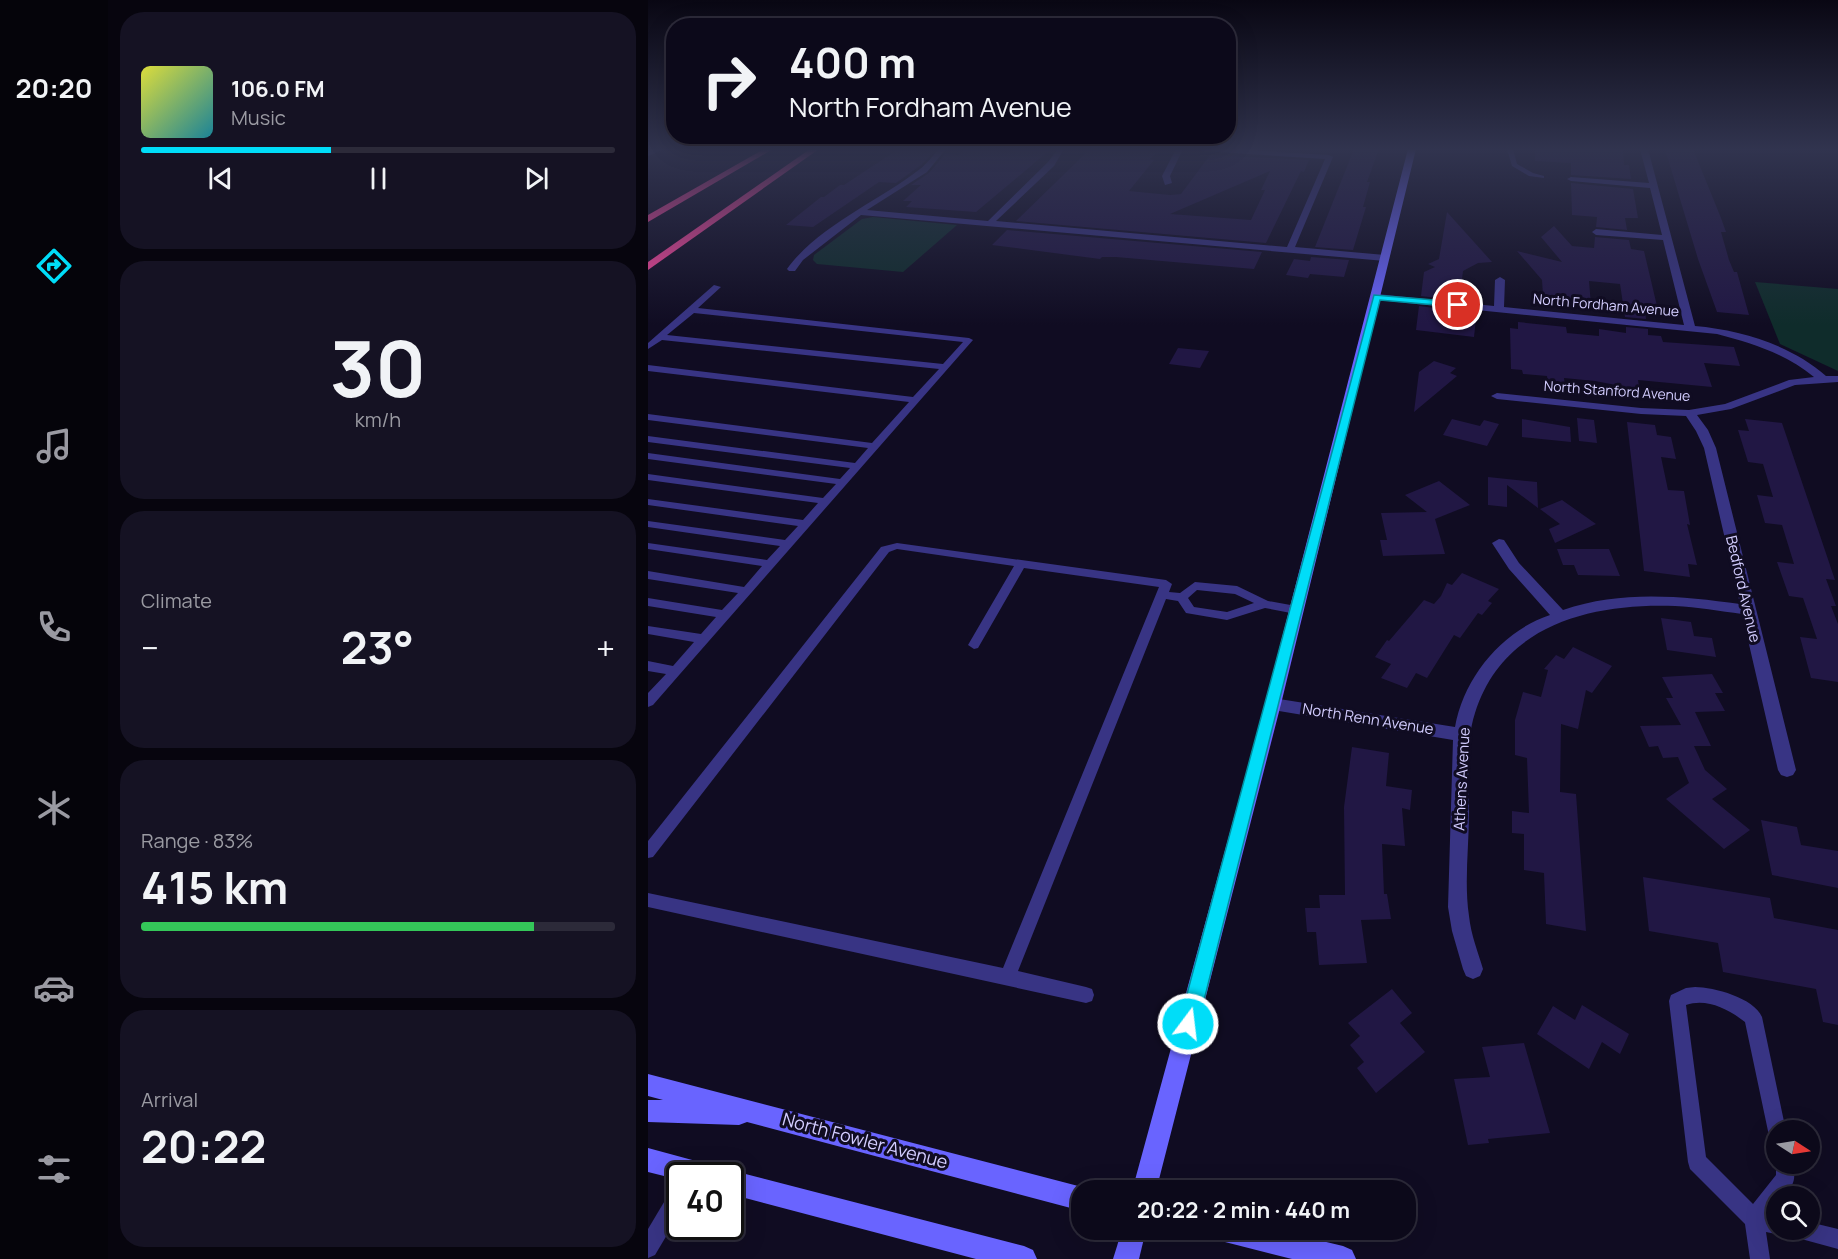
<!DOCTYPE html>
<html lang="en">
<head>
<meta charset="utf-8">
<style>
	body { margin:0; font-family:Manrope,sans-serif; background:#151223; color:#f1f3f6; height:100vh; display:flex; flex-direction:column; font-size:22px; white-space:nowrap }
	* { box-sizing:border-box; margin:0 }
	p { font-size:20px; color:#9a9aa2 }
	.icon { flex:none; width:33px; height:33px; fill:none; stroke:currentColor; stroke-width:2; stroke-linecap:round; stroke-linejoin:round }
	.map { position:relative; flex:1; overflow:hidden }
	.details { display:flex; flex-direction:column; gap:12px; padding:12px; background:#07050e; width:540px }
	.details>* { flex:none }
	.banner { position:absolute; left:18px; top:18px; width:570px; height:126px; border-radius:24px; box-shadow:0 6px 24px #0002,0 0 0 2px #2c2a39; background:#0c091a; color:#f1f3f6; overflow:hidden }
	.needle { width:39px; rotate:102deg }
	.fabs { position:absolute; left:1118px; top:1120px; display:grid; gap:12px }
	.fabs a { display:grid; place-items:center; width:54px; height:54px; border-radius:50%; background:#0c091a; box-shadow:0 6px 24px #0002,0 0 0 2px #2c2a39; font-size:30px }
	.speed { position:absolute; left:18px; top:1162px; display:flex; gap:12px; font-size:30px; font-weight:700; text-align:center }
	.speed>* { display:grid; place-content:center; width:78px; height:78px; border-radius:50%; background:#0c091a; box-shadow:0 6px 24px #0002,0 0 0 2px #2c2a39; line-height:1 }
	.speed .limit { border:3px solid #111; border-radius:9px; background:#fff; color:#111 }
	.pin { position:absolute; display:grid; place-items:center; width:51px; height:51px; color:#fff; margin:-26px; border:3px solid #fff; border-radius:50%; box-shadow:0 2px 6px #0007 }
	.me { position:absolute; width:66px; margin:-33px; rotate:15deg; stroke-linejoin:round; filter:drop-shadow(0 0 4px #0008) }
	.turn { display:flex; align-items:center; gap:21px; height:126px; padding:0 24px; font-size:27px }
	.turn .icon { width:78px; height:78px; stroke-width:2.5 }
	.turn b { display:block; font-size:42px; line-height:51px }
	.big { font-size:45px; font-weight:700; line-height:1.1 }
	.details .tile { flex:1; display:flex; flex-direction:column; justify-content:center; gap:9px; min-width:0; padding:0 21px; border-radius:24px; background:#151223 }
	.details .dial { align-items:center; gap:0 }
	.dial b { font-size:78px; line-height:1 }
	.song { display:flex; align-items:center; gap:18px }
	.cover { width:72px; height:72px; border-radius:9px; background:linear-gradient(135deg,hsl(60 70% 55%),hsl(190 70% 35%)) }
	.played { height:6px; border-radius:3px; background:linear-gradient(90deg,#00ddf8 40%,#2c2a39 40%) }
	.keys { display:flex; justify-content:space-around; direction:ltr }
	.heat { display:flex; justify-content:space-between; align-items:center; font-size:33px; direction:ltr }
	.charge { height:9px; border-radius:4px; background:linear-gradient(90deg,#34c759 83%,#2c2a39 0) }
	.trip { position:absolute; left:423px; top:1180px; width:345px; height:60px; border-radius:24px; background:#0c091a; box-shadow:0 6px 24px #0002,0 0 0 2px #2c2a39; font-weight:700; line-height:60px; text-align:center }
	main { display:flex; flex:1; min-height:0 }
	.tab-bar { display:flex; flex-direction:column; width:108px; justify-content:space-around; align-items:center; background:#05040a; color:#9a9aa2 }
	.tab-bar .icon { width:42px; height:42px }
	.tab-bar .on { color:#00ddf8 }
	.tab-bar b { font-size:27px; color:#f1f3f6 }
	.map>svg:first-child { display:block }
</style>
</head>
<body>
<main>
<nav class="tab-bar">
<b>20:20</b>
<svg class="icon on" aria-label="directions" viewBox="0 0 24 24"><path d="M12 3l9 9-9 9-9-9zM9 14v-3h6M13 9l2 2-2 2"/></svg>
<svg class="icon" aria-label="music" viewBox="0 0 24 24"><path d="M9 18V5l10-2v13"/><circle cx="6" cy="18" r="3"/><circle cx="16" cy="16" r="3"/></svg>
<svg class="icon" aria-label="phone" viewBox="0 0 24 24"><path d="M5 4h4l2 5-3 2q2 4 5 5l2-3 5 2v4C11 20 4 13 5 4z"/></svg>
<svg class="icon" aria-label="climate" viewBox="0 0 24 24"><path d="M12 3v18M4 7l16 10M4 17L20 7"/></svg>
<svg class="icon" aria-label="car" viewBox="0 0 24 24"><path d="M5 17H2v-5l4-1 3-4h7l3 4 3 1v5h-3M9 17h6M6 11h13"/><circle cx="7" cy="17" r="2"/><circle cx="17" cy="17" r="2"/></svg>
<svg class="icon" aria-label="filters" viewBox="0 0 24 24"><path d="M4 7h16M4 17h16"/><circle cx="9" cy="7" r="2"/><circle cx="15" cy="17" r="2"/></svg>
</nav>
<section class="details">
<div class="tile">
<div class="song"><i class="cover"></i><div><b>106.0 FM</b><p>Music</p></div></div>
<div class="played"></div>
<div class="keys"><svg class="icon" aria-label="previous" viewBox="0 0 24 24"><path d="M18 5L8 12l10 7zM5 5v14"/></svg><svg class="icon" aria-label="pause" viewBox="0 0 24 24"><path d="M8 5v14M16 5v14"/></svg><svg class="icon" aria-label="next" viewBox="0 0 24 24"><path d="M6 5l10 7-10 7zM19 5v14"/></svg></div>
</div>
<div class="tile dial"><b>30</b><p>km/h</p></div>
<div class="tile"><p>Climate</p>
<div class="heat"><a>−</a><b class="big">23°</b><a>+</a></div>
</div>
<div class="tile"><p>Range · 83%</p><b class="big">415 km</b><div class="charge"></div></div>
<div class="tile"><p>Arrival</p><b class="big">20:22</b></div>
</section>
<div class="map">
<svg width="1190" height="1259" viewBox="0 0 1190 1259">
	<rect width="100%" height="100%" fill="#100c22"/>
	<g fill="#0f2c2b">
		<path d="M225,217L309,225L255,272L169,264L165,260L166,255L214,219Z"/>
		<path d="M1107,282L1190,289V371L1132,344Z"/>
	</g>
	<g fill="#211744" fill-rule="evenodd">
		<path d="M317,149L363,153L368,149H403L328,212L258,207L264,201H255L273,185H263L281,173L297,154L311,155Z"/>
		<path d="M442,149H503L500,152L508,153L502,159L506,160L481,191L522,195L533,194L562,155L661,160L656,172L653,171L618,243L368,221ZM622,171L613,190H617L603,220L522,214Z"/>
		<path d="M706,149H731L719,182H722L715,207H718L705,250L667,247Z"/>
		<path d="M887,149H975L976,165H981L983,179L923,175V163L887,161Z"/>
		<path d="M1017,149H1045L1073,218L1078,232H1073L1081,260L1086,272H1089L1101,315L1069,312L1050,259Z"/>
		<path d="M249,150L285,153L273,165L248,183L231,182L165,227L138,225L173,197H176L192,185H196Z"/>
		<path d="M923,183L985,189L990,218H977L979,230L948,227L949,217L924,215Z"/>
		<path d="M799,212L844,262L830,263L815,271L813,288L807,287L805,300L773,296L776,272L787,267L780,264L791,259Z"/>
		<path d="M906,226L924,246L946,248L947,237L981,240L983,249L996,251L1009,306L996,304L998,319L977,317L972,284L941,281L943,305L907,302L906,296L895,295L894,280L869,251L914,262L893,237Z"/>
		<path d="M359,230L614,252L606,269L468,257H454L452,259L344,245Z"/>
		<path d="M663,257L701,260L696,277L662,274L660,278L638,275L646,259L662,261Z"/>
		<path d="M771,306L802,310L801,316L828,319L826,337L768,330Z"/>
		<path d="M870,322L918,327L919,333L951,336V329L978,333V327L1000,329V335L1013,336L1015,342L1086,347L1092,366L1056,363L1064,387L990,380L992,393L969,391L968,385L947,381L916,378L917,386L900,384L899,376L875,374L874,370L863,369L862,328L870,329Z"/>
		<path d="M530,348L561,351L552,368L521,364Z"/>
		<path d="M786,361L808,368L802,373L809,376L766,412L771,372Z"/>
		<path d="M929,418L946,420L949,443L931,441Z"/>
		<path d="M804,419L832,426L836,420L851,424L839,446L795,435Z"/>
		<path d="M874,419L922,427L923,442L874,437Z"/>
		<path d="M1097,419L1134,423L1187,580L1178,579L1188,606H1183L1190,624V682L1163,678L1152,637L1169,639L1155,598L1141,596L1129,562L1146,564L1134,525L1117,523L1109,495L1125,497L1115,464L1100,462L1090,430L1101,431Z"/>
		<path d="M979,422L1007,425L1009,435L1023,437L1028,459L1013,457L1020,490L1036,491L1042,525L1039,524L1049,565L1040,564L1042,577L996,571Z"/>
		<path d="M840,477L889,482L890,508L859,485V507L840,505Z"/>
		<path d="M791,481L822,505L787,519L797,554L735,556L732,540H739L733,513L779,512L757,495Z"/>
		<path d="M914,500L948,524L907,543L901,529L912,524L892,509Z"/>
		<path d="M909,549H961L972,576L930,575L926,565H915Z"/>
		<path d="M814,573L851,589L840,601L844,603L834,615L830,613L812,638L806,635L779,678L768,673L759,688L733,678L743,664L727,657L739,640L741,641L776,600L786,604L793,596L799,583L804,585Z"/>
		<path d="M1013,618L1043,622L1046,636L1064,638L1068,657L1019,650Z"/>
		<path d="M925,647L964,666L944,693L938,690L930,729L913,724L912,792L928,794L938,931L898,924L896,873L876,870V834L864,833V811L881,813L879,758L867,755V720L875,692L893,697L900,670L896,669L908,655L916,659Z"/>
		<path d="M1064,674L1075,693H1067L1077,711L1047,712L1063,746H1046L1057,770L1079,789L1064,799L1102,830L1076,849L1018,799L1041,783L1030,757L1015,758L1010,746L1001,747L992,726L1033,725L1018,698H1025L1014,677Z"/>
		<path d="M704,747L741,753L738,786L764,790L762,810L754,808L757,846L734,844L736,894H739L743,919L713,920L719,963L671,965L668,932H659L657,908H672L671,895H697L696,807Z"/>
		<path d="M1113,820L1149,827L1153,845L1190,851V888L1124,875Z"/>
		<path d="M995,877L1122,898L1126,918L1190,930V1025L1175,1022L1168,989L1075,972L1070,943L1001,931Z"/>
		<path d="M744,989L764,1013L752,1023L777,1052L728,1093L709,1068L716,1062L702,1045L712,1036L700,1023Z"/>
		<path d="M934,1005L981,1034L972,1054L954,1042L941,1069L889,1034L905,1006L927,1020Z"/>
		<path d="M876,1043L902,1133L840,1139L841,1143L820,1145L806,1079L842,1077L834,1047Z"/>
	</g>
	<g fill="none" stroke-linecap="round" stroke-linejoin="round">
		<g fill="#383484" fill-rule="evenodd">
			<path d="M859,149H865L869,164L885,173L896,176V178L881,176L864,166Z"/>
			<path d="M66,285L73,287L50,308L321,338L325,340L32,674L5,705L0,707V693L18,674L0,671V661L25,666L46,642L0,634V626L53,634L68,617L0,606V598L74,610L90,593L0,579V571L96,587L114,566L0,549V543L119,560L132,546L0,527V521L137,540L150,526L0,505V499L155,520L170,503L0,480V474L175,498L188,484L0,459V453L192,479L202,468L0,442V436L207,463L220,448L0,420V414L224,443L261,402L0,371V365L265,397L291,369L14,340L0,349V343ZM46,313L315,342L295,364L19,335Z"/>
			<path d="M249,543L518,580L524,584L521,592L532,593L547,582L589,586L620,601L648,606L654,610L648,614L617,608L579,620L538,613L530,601L518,599L370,971L438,987L444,989L446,995L444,1001L438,1003L0,907V893L355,968L511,587L376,568L330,648L326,649L320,645L366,566L249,549L241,552L5,857L0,858V841L233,547ZM549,590L587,594L606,603L579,612L546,607L540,598Z"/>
			<path d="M1047,987C1066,987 1106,998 1114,1017L1138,1131H1128V1140L1122,1138L1120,1131L1097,1022C1080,1009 1059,998 1038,1005L1058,1157L1105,1204L1128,1175V1160V1164H1145C1148,1181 1146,1184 1135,1197H1128V1206L1123,1213L1128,1214V1230H1135L1128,1234L1118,1232L1122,1259H1102L1097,1224L1042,1169L1040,1162L1021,1001L1023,995L1038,988Z"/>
			<path d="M32,1185V1213L7,1255L0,1258V1229L25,1187Z"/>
			<path d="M1161,1222L1190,1229V1249L1146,1237L1143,1230H1161Z"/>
		</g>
		<g fill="#383484" fill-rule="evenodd">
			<path d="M7,149H16L0,156V151Z"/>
			<path d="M291,149H298L279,172L219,210L340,221L400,162L410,149H416L406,166L348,221L639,247L677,159L555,151L551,149H582L681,155L685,157L647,247L737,255L741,258L737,261L213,215L155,260L147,271H141L139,269C170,226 231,201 272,169C279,164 285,155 291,149Z"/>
			<path d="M528,149H535L522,176L524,183L517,185L514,176Z"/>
			<path d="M992,149H1000L1047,326C1093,330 1143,345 1178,376H1190V382L1147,385L1083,409L1049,415L1060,430L1068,448L1148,770L1145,775L1139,777L1133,775L1130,770L1094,614C1072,611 1049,607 1027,606C944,603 855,624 827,713C817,744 821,780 821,812C821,847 816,882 821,916C823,935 830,952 835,969L832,976L825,979L818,976L815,969L804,931L800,907L805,740L625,710L619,708L617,704L619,700L625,698L807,727C816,677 854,631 902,615L861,569L844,543L851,539L856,540L871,563L915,610C973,590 1033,596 1092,604L1056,448L1048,431L1038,416L993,414L849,399L843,396L849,393L993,408L1041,410L1077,404L1141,380L1166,377C1138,354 1104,343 1069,334L729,300L724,297L729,294L846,306L847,280L852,277L857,280L856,307L1036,325L1015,240L948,235L944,232L948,229L1014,235L1002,188L923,181L919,179L923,177L1001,183Z"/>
		</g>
		<g fill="#6964ff" fill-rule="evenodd">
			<path d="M760,149H768L633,704L508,1191H484L617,704Z"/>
			<path d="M0,1074L434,1187L443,1191H434V1211L99,1122L91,1125L0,1122V1100H15L0,1096Z"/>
			<path d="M0,1148L59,1164L67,1168L71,1176H32V1180L0,1172Z"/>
			<path d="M82,1170L376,1246L385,1250L389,1259H328L82,1194V1176H72Z"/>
			<path d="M474,1230H498L491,1259H465Z"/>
			<path d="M565,1230H628L695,1246L704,1250L708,1259H644L577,1242L568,1239Z"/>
		</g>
		<g fill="#ff489e" fill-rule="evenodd">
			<path d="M116,149H125L0,222V215Z"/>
			<path d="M162,149H171L0,270V262Z"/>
		</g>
	</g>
	<linearGradient id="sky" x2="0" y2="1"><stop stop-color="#090713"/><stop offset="0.46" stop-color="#31344f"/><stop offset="1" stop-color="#31344f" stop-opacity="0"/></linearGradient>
	<rect width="1190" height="325" fill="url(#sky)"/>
	<path fill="#00ddf8" stroke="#0090a1" stroke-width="1.5" d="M726,295L810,302L814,305L810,307L732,300L550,1024L547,1031L540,1033L533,1031L531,1024Z"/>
	<g text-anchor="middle" stroke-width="6" stroke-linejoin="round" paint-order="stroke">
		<g font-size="14" fill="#d3cdff" stroke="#100c22">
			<text transform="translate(958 305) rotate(5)" y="5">North Fordham Avenue</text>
			<text transform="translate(969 391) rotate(4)" y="5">North Stanford Avenue</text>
		</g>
		<g font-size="15" fill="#d3cdff" stroke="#100c22">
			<text transform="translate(1095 589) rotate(77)" y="5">Bedford Avenue</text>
			<text transform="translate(720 719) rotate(9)" y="5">North Renn Avenue</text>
			<text transform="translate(814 779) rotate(-87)" y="5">Athens Avenue</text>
		</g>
		<g font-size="18" fill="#d3cdff" stroke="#100c22">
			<text transform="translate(217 1141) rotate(15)" y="6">North Fowler Avenue</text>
		</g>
	</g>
</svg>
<div class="fabs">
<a><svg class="needle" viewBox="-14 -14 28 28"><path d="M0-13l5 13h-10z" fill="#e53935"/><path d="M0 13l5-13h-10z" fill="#9a9aa2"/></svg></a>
<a><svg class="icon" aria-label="search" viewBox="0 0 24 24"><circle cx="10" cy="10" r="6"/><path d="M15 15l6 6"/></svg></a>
</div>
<div class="speed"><div class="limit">40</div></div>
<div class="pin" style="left:810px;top:305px;background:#d93025"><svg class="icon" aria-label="arrive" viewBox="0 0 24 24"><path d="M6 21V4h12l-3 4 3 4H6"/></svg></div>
<svg class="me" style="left:540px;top:1024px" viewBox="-20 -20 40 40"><circle r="17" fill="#00ddf8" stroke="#fff" stroke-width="3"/><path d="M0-11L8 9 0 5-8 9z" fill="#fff"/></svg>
<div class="trip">20:22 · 2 min · 440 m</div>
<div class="banner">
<div class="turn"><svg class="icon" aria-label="right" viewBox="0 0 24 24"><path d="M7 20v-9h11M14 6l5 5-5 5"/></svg><div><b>400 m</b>North Fordham Avenue</div></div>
</div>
</div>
</main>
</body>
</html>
